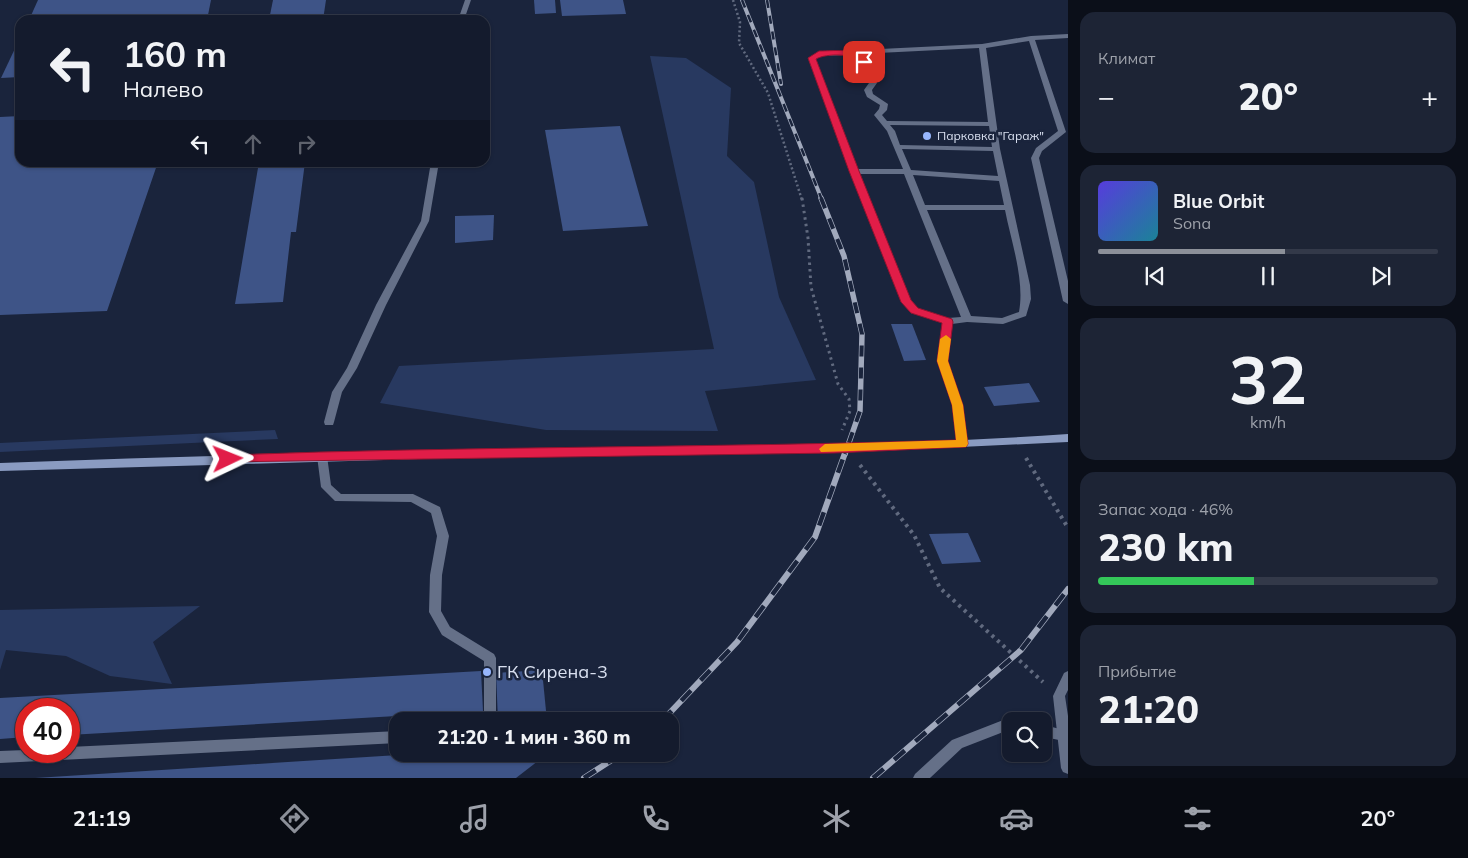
<!DOCTYPE html>
<html lang="ru">
<head>
<meta charset="utf-8">
<style>
	body { margin:0; font-family:Mulish,sans-serif; background:#1d2435; color:#f1f3f6; height:100vh; display:flex; flex-direction:column; font-size:19px; white-space:nowrap }
	* { box-sizing:border-box; margin:0 }
	p { font-size:16px; color:#9da1aa }
	.icon { flex:none; width:28px; height:28px; fill:none; stroke:currentColor; stroke-width:2; stroke-linecap:round; stroke-linejoin:round }
	.map { position:relative; flex:1; overflow:hidden }
	.sheet { display:flex; flex-direction:column; gap:12px; padding:12px; background:#0b0f19; width:400px }
	.sheet>* { flex:none }
	.hud { position:absolute; left:15px; top:15px; width:475px; height:152px; border-radius:15px; box-shadow:0 1px 4px #0004,0 0 0 1px #333949; background:#141b2d; color:#f1f3f6; overflow:hidden }
	.fabs { position:absolute; left:1002px; top:712px; display:grid; gap:10px }
	.fabs a { display:grid; place-items:center; width:50px; height:50px; border-radius:10px; background:#141b2d; box-shadow:0 1px 4px #0004,0 0 0 1px #333949; font-size:25px }
	.speed { position:absolute; left:15px; top:698px; display:flex; gap:10px; font-size:25px; font-weight:700; text-align:center }
	.speed>* { display:grid; place-content:center; width:65px; height:65px; border-radius:50%; background:#141b2d; box-shadow:0 1px 4px #0004,0 0 0 1px #333949; line-height:1 }
	.speed .limit { border:8px solid #d22; background:#fff; color:#111 }
	.pin { position:absolute; display:grid; place-items:center; width:42px; height:42px; color:#fff; margin:-21px; border-radius:10px; box-shadow:0 2px 8px #0006 }
	.me { position:absolute; width:55px; margin:-28px; rotate:88deg; stroke-linejoin:round; filter:drop-shadow(0 0 4px #0008) }
	.turn { display:flex; align-items:center; gap:18px; height:105px; padding:0 25px; font-size:22px }
	.turn .icon { width:65px; height:65px; stroke-width:2.5 }
	.turn b { display:block; font-size:35px; line-height:42px }
	.lanes { display:flex; align-items:center; height:48px; padding:0 25px; background:#0003; justify-content:center; gap:25px; direction:ltr }
	.lanes .off { opacity:.35 }
	.big { font-size:38px; font-weight:800; line-height:1.1 }
	.sheet .widget { flex:1; display:flex; flex-direction:column; justify-content:center; gap:8px; min-width:0; padding:0 18px; border-radius:15px; background:#1d2435 }
	.sheet .dial { align-items:center; gap:0 }
	.dial b { font-size:65px; line-height:1 }
	.song { display:flex; align-items:center; gap:15px }
	.cover { width:60px; height:60px; border-radius:8px; background:linear-gradient(135deg,hsl(250 70% 55%),hsl(190 70% 35%)) }
	.played { height:5px; border-radius:2px; background:linear-gradient(90deg,#8c9099 55%,#333949 55%) }
	.keys { display:flex; justify-content:space-around; direction:ltr }
	.heat { display:flex; justify-content:space-between; align-items:center; font-size:28px; direction:ltr }
	.charge { height:8px; border-radius:4px; background:linear-gradient(90deg,#34c759 46%,#333949 0) }
	.trip { position:absolute; left:389px; top:712px; width:290px; height:50px; border-radius:15px; background:#141b2d; box-shadow:0 1px 4px #0004,0 0 0 1px #333949; font-weight:800; line-height:50px; text-align:center }
	.tabs { display:flex; height:80px; justify-content:space-around; align-items:center; background:#080b12; color:#9da1aa }
	.tabs .icon { width:35px; height:35px }
	.tabs .current { color:#8c9099 }
	.tabs b { font-size:22px; color:#f1f3f6 }
	main { display:flex; flex:1; min-height:0 }
	.map>svg:first-child { display:block }
</style>
</head>
<body>
<main>
<div class="map">
<svg width="1068" height="778" viewBox="0 0 1068 778">
	<rect width="100%" height="100%" fill="#1a243c"/>
	<g fill="#283960">
		<path d="M650,56L686,58L731,88L727,156L754,182L779,297L816,380L705,391L718,431L546,430L380,403L399,366L714,349Z"/>
		<path d="M275,430L278,439L0,452V443Z"/>
		<path d="M200,606L153,642L172,684L110,676L66,656L6,650L0,670V610Z"/>
	</g>
	<g fill="#3e5487">
		<path d="M38,0H211L207,20H29Z"/>
		<path d="M273,0H326L323,20H269Z"/>
		<path d="M534,0H555L556,13L535,14Z"/>
		<path d="M560,0H623L626,14L562,16Z"/>
		<path d="M20,38V77L1,78Z"/>
		<path d="M20,116V162H158L107,311L0,315V117Z"/>
		<path d="M620,126L648,226L563,231L545,130Z"/>
		<path d="M259,162H305L296,232H291L283,302L235,304Z"/>
		<path d="M494,215L493,240L455,243V216Z"/>
		<path d="M891,324H912L926,360L904,361Z"/>
		<path d="M1029,383L1040,402L994,406L984,387Z"/>
		<path d="M968,533L981,562L942,564L929,534Z"/>
		<path d="M542,670L547,721H498L496,673Z"/>
		<path d="M481,671L483,711L69,735V709H26V737L0,739V698Z"/>
		<path d="M414,754H547L516,778H35Z"/>
	</g>
	<g fill="none" stroke-linecap="round" stroke-linejoin="round">
		<path stroke="#616a7f" stroke-width="2.5" stroke-dasharray="2 2.5" stroke-linecap="butt" d="M733,0L740,22L739,43L768,93L802,200"/>
		<path stroke="#616a7f" stroke-width="3" stroke-dasharray="2.5 4" stroke-linecap="butt" d="M802,198L808,238L811,287L838,384L849,399L850,411L842,430"/>
		<g stroke="#616a7f" stroke-width="4" stroke-dasharray="3 4.5" stroke-linecap="butt">
			<path d="M1026,458L1068,528"/>
			<path d="M860,465L914,535L940,588L1043,682"/>
		</g>
		<g fill="#657088" fill-rule="evenodd">
			<path d="M465,0H471L464,20H458Z"/>
			<path d="M1068,34V38L1035,40L1066,132L1042,151L1039,158L1068,281V304L1063,301L1031,158L1036,148L1058,131L1029,41L986,48L1000,149L1030,285L1031,299L1026,316L1003,324L967,322L952,324L947,361L963,405L967,444L966,447H958L957,444L953,405L937,361L943,323L911,313L901,301L850,171L808,58L819,52L982,44L1031,36ZM979,48L988,122L887,121L882,115L887,110L888,104L873,94L872,90L877,83L874,76L864,72V67L869,62L864,57L858,54ZM848,55L861,62L856,67L857,73L868,79L869,83L864,90L867,97L880,105L879,109L874,115L887,131L903,169H857L816,59L821,56ZM890,125L989,126L992,147L900,145L895,131ZM902,149L993,151L998,176L911,170ZM859,174H904L961,317L948,318L917,309L910,300ZM913,175L999,181L1004,205H925ZM927,210H1005C1011,241 1025,280 1019,312L1002,318L971,316Z"/>
			<path d="M431,162H439L429,221L386,305L357,368L342,392L334,422L333,425H325L324,422L332,392L347,368L376,305L421,221Z"/>
			<path d="M322,452L326,453L327,456L331,485L341,494H413L440,507L449,536L442,575L441,611L450,627L494,654L496,658V721H484V661L442,635L429,612L430,575L437,536L431,513L411,502L335,501L321,487L317,456L318,453Z"/>
			<path d="M1011,717L1016,719L1017,721H1011V729L962,748L930,778H913L915,774L952,740Z"/>
			<path d="M1044,725L1068,731V739L1064,741L1044,737Z"/>
			<path d="M398,731V743L0,763V751L26,750V751H69V747Z"/>
		</g>
		<path fill="#657088" fill-rule="evenodd" d="M1068,671V690L1065,696L1068,716V774L1063,772L1061,768L1053,696L1064,673Z"/>
		<path fill="#8a9bc1" fill-rule="evenodd" d="M1068,434V442L877,451L418,459L0,471V463C186,456 372,451 558,448C728,446 898,446 1068,434Z"/>
		<g stroke="#a1a9bc" stroke-width="4">
			<g id="rail-far2">
				<path d="M742,0L822,200"/>
				<path d="M767,0L781,84"/>
			</g>
		</g>
		<g stroke="#a1a9bc" stroke-width="5.5">
			<path id="rail-far1" d="M821,198L844,256L862,334L860,411L845,454"/>
		</g>
		<g stroke="#a1a9bc" stroke-width="6">
			<g id="rail">
				<path d="M662,721L737,642L815,537L845,453"/>
				<path d="M584,778L621,754"/>
				<path d="M873,778L1021,650L1068,589"/>
			</g>
		</g>
		<use href="#rail-far2" stroke="#1a243c" stroke-width="2.5" stroke-dasharray="8" stroke-linecap="butt"/>
		<use href="#rail-far1" stroke="#1a243c" stroke-width="4" stroke-dasharray="11" stroke-linecap="butt"/>
		<use href="#rail" stroke="#1a243c" stroke-width="4.5" stroke-dasharray="14" stroke-linecap="butt"/>
	</g>
	<path fill="#e11d48" stroke="#92132f" d="M819,51C836,51 858,47 869,62L862,64C854,53 827,53 816,59L859,171L911,300L918,308L952,319L953,322L948,361L963,405L968,444L966,447L834,453L223,462L221,459L223,456L228,455C470,446 713,448 956,440L952,405L937,361L942,323L911,313L901,302L849,171L808,58Z"/>
	<path fill="#f59e0b" d="M946,335L951,339L948,361L963,405L968,444L966,447L821,452L819,449L825,444L956,440L952,405L937,361L940,339Z"/>
	<g fill="#97b6fd" stroke="#1a243c" stroke-width="2">
		<circle cx="927" cy="136" r="5"/>
		<circle cx="487" cy="672" r="5"/>
	</g>
	<g text-anchor="middle" stroke-width="5" stroke-linejoin="round" paint-order="stroke">
		<g font-size="12" fill="#d9e0f0" stroke="#1a243c" text-anchor="start">
			<text x="937" y="140">Парковка "Гараж"</text>
		</g>
		<g font-size="18" fill="#d9e0f0" stroke="#1a243c" text-anchor="start">
			<text x="497" y="678">ГК Сирена-3</text>
		</g>
	</g>
</svg>
<div class="fabs">
<a><svg class="icon" aria-label="search" viewBox="0 0 24 24"><circle cx="10" cy="10" r="6"/><path d="M15 15l6 6"/></svg></a>
</div>
<div class="speed"><div class="limit">40</div></div>
<div class="pin" style="left:864px;top:62px;background:#d93025"><svg class="icon" aria-label="arrive" viewBox="0 0 24 24"><path d="M6 21V4h12l-3 4 3 4H6"/></svg></div>
<svg class="me" style="left:228px;top:459px" viewBox="-20 -20 40 40"><path d="M0-17L14 15 0 8-14 15z" fill="#e11d48" stroke="#fff" stroke-width="4"/></svg>
<div class="trip">21:20 · 1 мин · 360 m</div>
<div class="hud">
<div class="turn"><svg class="icon" aria-label="left" viewBox="0 0 24 24"><path d="M17 20v-9H6M10 6l-5 5 5 5"/></svg><div><b>160 m</b>Налево</div></div>
<div class="lanes"><svg class="icon" aria-label="left" viewBox="0 0 24 24"><path d="M17 20v-9H6M10 6l-5 5 5 5"/></svg><svg class="icon off" aria-label="ahead" viewBox="0 0 24 24"><path d="M12 20V5M6 11l6-6 6 6"/></svg><svg class="icon off" aria-label="right" viewBox="0 0 24 24"><path d="M7 20v-9h11M14 6l5 5-5 5"/></svg></div>
</div>
</div>
<section class="sheet">
<div class="widget"><p>Климат</p>
<div class="heat"><a>−</a><b class="big">20°</b><a>+</a></div>
</div>
<div class="widget">
<div class="song"><i class="cover"></i><div><b>Blue Orbit</b><p>Sona</p></div></div>
<div class="played"></div>
<div class="keys"><svg class="icon" aria-label="previous" viewBox="0 0 24 24"><path d="M18 5L8 12l10 7zM5 5v14"/></svg><svg class="icon" aria-label="pause" viewBox="0 0 24 24"><path d="M8 5v14M16 5v14"/></svg><svg class="icon" aria-label="next" viewBox="0 0 24 24"><path d="M6 5l10 7-10 7zM19 5v14"/></svg></div>
</div>
<div class="widget dial"><b>32</b><p>km/h</p></div>
<div class="widget"><p>Запас хода · 46%</p><b class="big">230 km</b><div class="charge"></div></div>
<div class="widget"><p>Прибытие</p><b class="big">21:20</b></div>
</section>
</main>
<nav class="tabs">
<b>21:19</b>
<svg class="icon current" aria-label="directions" viewBox="0 0 24 24"><path d="M12 3l9 9-9 9-9-9zM9 14v-3h6M13 9l2 2-2 2"/></svg>
<svg class="icon" aria-label="music" viewBox="0 0 24 24"><path d="M9 18V5l10-2v13"/><circle cx="6" cy="18" r="3"/><circle cx="16" cy="16" r="3"/></svg>
<svg class="icon" aria-label="phone" viewBox="0 0 24 24"><path d="M5 4h4l2 5-3 2q2 4 5 5l2-3 5 2v4C11 20 4 13 5 4z"/></svg>
<svg class="icon" aria-label="climate" viewBox="0 0 24 24"><path d="M12 3v18M4 7l16 10M4 17L20 7"/></svg>
<svg class="icon" aria-label="car" viewBox="0 0 24 24"><path d="M5 17H2v-5l4-1 3-4h7l3 4 3 1v5h-3M9 17h6M6 11h13"/><circle cx="7" cy="17" r="2"/><circle cx="17" cy="17" r="2"/></svg>
<svg class="icon" aria-label="filters" viewBox="0 0 24 24"><path d="M4 7h16M4 17h16"/><circle cx="9" cy="7" r="2"/><circle cx="15" cy="17" r="2"/></svg>
<b>20°</b>
</nav>
</body>
</html>
